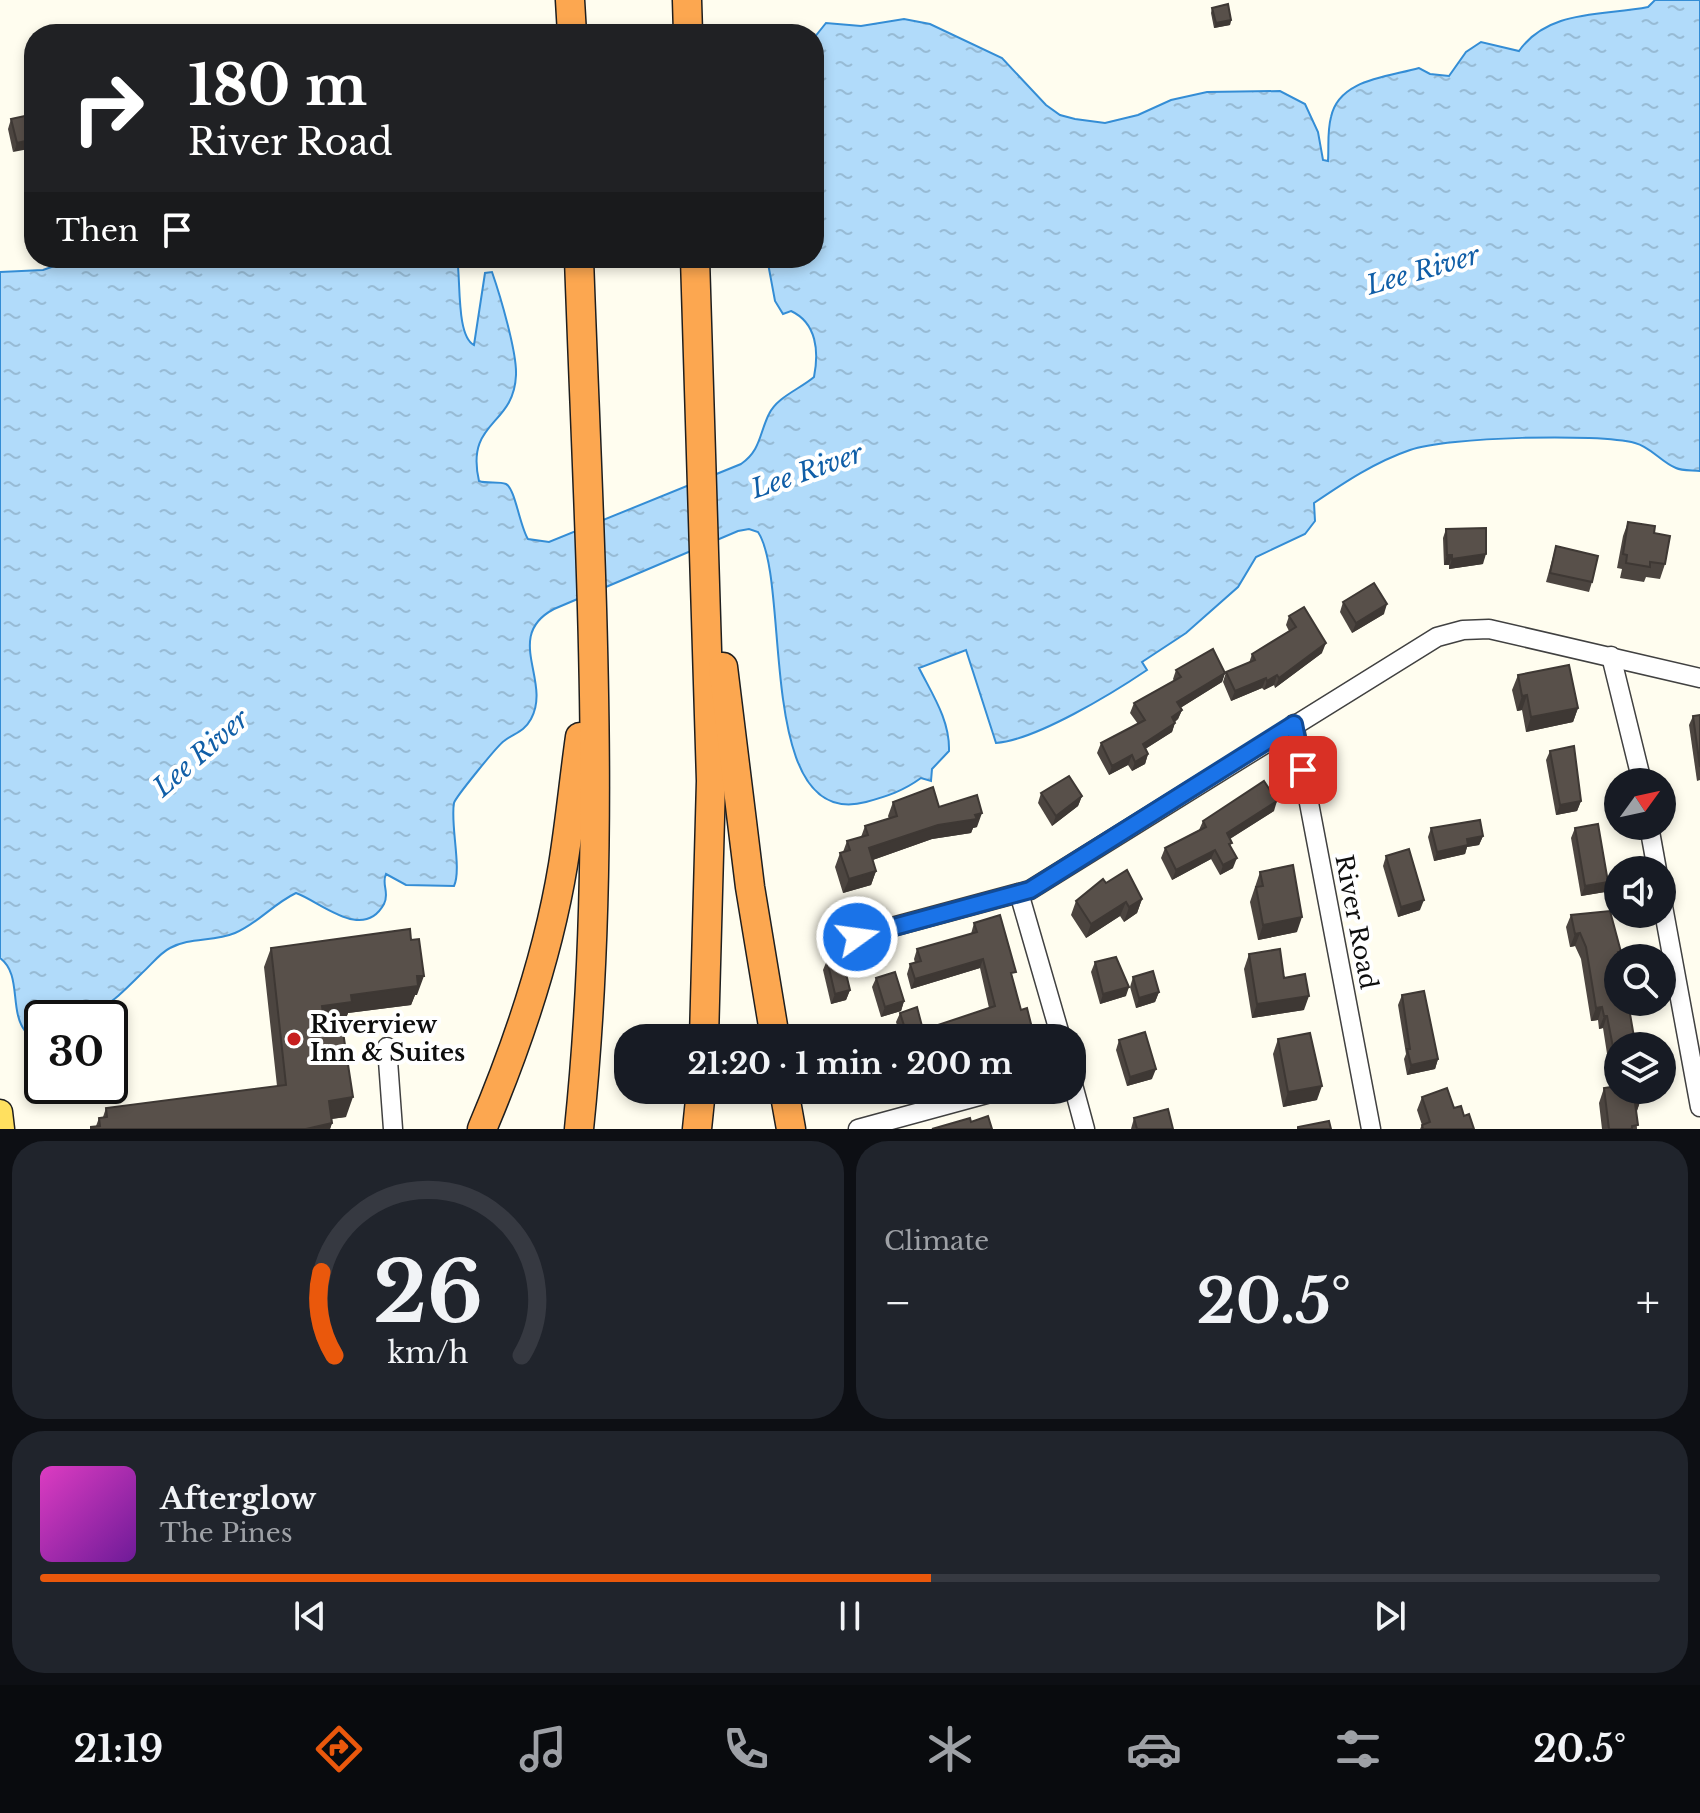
<!DOCTYPE html>
<html lang="en">
<head>
<meta charset="utf-8">
<style>
	body { margin:0; font-family:"Libre Baskerville",serif; background:#20242c; color:#f1f3f6; height:100vh; display:flex; flex-direction:column; font-size:30px; white-space:nowrap }
	* { box-sizing:border-box; margin:0 }
	p { font-size:26px; color:#9ea1a6 }
	.icon { flex:none; width:44px; height:44px; fill:none; stroke:currentColor; stroke-width:2; stroke-linecap:round; stroke-linejoin:round }
	.map { position:relative; height:1129px; overflow:hidden }
	.drawer { display:flex; flex-direction:column; gap:12px; padding:12px; background:#0d0f14; flex:1 }
	.drawer>* { flex:none }
	.guide { position:absolute; left:24px; top:24px; width:800px; height:244px; border-radius:32px; box-shadow:0 4px 12px #0003; background:#202124; color:#fff; overflow:hidden }
	.needle { width:52px; rotate:57deg }
	.controls { position:absolute; left:1604px; top:768px; display:grid; gap:16px }
	.controls a { display:grid; place-items:center; width:72px; height:72px; border-radius:50%; background:#171b24; box-shadow:0 4px 12px #0003; font-size:40px }
	.speed { position:absolute; left:24px; top:1000px; display:flex; gap:16px; font-size:40px; font-weight:700; text-align:center }
	.speed>* { display:grid; place-content:center; width:104px; height:104px; border-radius:50%; background:#171b24; box-shadow:0 4px 12px #0003; line-height:1 }
	.speed .limit { border:4px solid #111; border-radius:12px; background:#fff; color:#111 }
	.pin { position:absolute; display:grid; place-items:center; width:68px; height:68px; color:#fff; margin:-34px; border-radius:16px; box-shadow:0 4px 12px #0006 }
	.me { position:absolute; width:88px; margin:-44px; rotate:76deg; stroke-linejoin:round; filter:drop-shadow(0 0 6px #0008) }
	.turn { display:flex; align-items:center; gap:28px; height:168px; padding:0 32px; font-size:36px }
	.turn .icon { width:104px; height:104px; stroke-width:2.5 }
	.turn b { display:block; font-size:56px; line-height:68px }
	.then { display:flex; align-items:center; height:76px; padding:0 32px; background:#0003; gap:16px; font-size:30px }
	.big { font-size:60px; font-weight:800; line-height:1.1 }
	.drawer .card { flex:1; display:flex; flex-direction:column; justify-content:center; gap:12px; min-width:0; padding:0 28px; border-radius:32px; background:#20242c }
	.drawer .dial { align-items:center; gap:0 }
	.dial svg { height:208px; overflow:visible; fill:none; stroke:#363941; stroke-width:7; stroke-linecap:round; text-anchor:middle }
	.dial text { fill:#f1f3f6; stroke:none }
	.song { display:flex; align-items:center; gap:24px }
	.cover { width:96px; height:96px; border-radius:12px; background:linear-gradient(135deg,hsl(310 70% 55%),hsl(280 70% 35%)) }
	.played { height:8px; border-radius:4px; background:linear-gradient(90deg,#ea580c 55%,#363941 55%) }
	.keys { display:flex; justify-content:space-around; direction:ltr }
	.heat { display:flex; justify-content:space-between; align-items:center; font-size:44px; direction:ltr }
	.drawer .tiles { flex:1; display:grid; gap:12px; grid-template-columns:1fr 1fr }
	.card:last-child { grid-column:span 2 }
	.trip { position:absolute; left:614px; top:1024px; width:472px; height:80px; border-radius:32px; background:#171b24; box-shadow:0 4px 12px #0003; font-weight:800; line-height:80px; text-align:center }
	.menu { display:flex; height:128px; justify-content:space-around; align-items:center; background:#090b0e; color:#9ea1a6 }
	.menu .icon { width:56px; height:56px }
	.menu .on { color:#ea580c }
	.menu b { font-size:36px; color:#f1f3f6 }
	.map>svg:first-child { display:block }
</style>
</head>
<body>
<div class="map">
<svg width="1700" height="1129" viewBox="0 0 1700 1129">
	<defs>
		<pattern id="water-ripples" width="26" height="14" patternUnits="userSpaceOnUse" patternTransform="scale(2)"><rect width="26" height="14" fill="#b1dbfa"/><path d="M2 4q2-2 4 0t4 0M15 11q2-2 4 0t4 0" fill="none" stroke="#97bbd5"/></pattern>
	</defs>
	<rect width="100%" height="100%" fill="#fffdef"/>
	<path fill="url(#water-ripples)" stroke="#348dd5" stroke-width="2" d="M1655,0H1700V471C1693,470 1682,471 1676,468C1661,462 1651,447 1635,443C1598,433 1446,437 1410,450C1375,462 1345,482 1314,503L1315,521L1305,534L1256,557L1238,587L1186,633L1142,662L1147,670C1113,693 1036,740 996,743L966,650L919,668C932,694 950,720 949,751L932,769L931,781L921,778C903,791 888,796 866,802C754,832 792,583 758,532L749,529L738,531L554,609C503,636 552,681 531,719C524,732 514,733 504,741C497,746 455,798 454,803C450,824 462,869 454,886L406,885L386,874C381,884 390,893 384,904C363,942 321,902 296,893C273,904 257,924 235,933C213,942 190,937 170,948C160,953 151,965 142,973C105,1010 96,1018 42,1018V1031H25C9,1010 22,974 0,958V272L43,270L77,258H457C461,279 456,336 474,345L485,273L492,272C500,295 517,352 516,375C514,427 465,420 479,481C487,484 499,481 506,484C515,488 520,527 528,539L549,542L741,464C761,450 759,434 769,414C777,397 800,389 814,377C819,352 817,323 791,311L783,314L775,301L767,258H814V38L826,23L861,26L904,19L930,24L1002,58L1046,105L1060,115L1075,119L1105,123L1138,115L1171,100L1207,92L1280,91L1305,104L1318,132L1323,160L1328,161C1329,146 1327,132 1331,117C1339,79 1388,77 1419,68L1430,74L1449,76L1466,52L1481,42L1519,51C1548,9 1603,16 1648,7Z"/>
	<g fill="none" stroke-linecap="round" stroke-linejoin="round">
		<g stroke="#414141" stroke-width="21">
			<g id="minor">
				<path d="M1611,656L1642,782"/>
				<path d="M1294,724L1371,1129"/>
				<path d="M1649,826L1657,870"/>
				<path d="M1019,893L1061,1038"/>
				<path d="M1662,901L1700,1107"/>
				<path d="M829,944L1030,890L1437,637L1463,630L1489,629L1700,678"/>
				<path d="M387,1047L393,1129"/>
				<path d="M1072,1081L1085,1129"/>
				<path d="M858,1129L1001,1090"/>
			</g>
		</g>
		<g stroke="#1f1f1f" stroke-width="27">
			<path id="major" d="M0,1112L2,1129"/>
		</g>
		<g stroke="#1f1f1f" stroke-width="31">
			<g id="highway">
				<path d="M570,0L572,34"/>
				<path d="M687,0L688,34"/>
				<path d="M695,258L711,781L704,1038"/>
				<path d="M723,667L750,887L775,1038"/>
				<path d="M784,1090L791,1129"/>
				<path d="M482,1129C518,1044 548,956 563,865C570,822 574,779 580,737"/>
				<path d="M579,1129C609,840 589,548 579,258"/>
				<path d="M697,1129L701,1090"/>
			</g>
		</g>
		<use href="#minor" stroke="#fff" stroke-width="18"/>
		<use href="#major" stroke="#ffe05f" stroke-width="24"/>
		<use href="#highway" stroke="#fca750" stroke-width="28"/>
	</g>
	<g fill="#4c4540">
		<path d="M1212,8L1231,20L1230,25L1214,28L1211,13Z"/>
		<path d="M34,114L13,152L8,129L11,119Z"/>
		<path d="M1628,522L1654,533L1665,564L1660,579L1646,577L1644,582L1620,578L1622,569L1617,568L1623,536Z"/>
		<path d="M1446,529L1483,564L1449,569V565H1444L1443,538Z"/>
		<path d="M1556,546L1592,582L1589,592L1546,582Z"/>
		<path d="M1343,602L1384,614L1352,633L1340,612Z"/>
		<path d="M1289,616L1322,653L1275,688L1274,685L1264,690L1262,688L1231,701L1223,682L1226,672L1249,663L1252,654L1289,631L1286,625Z"/>
		<path d="M1176,670L1225,673L1222,682L1180,708L1182,710L1178,719L1175,722L1172,732L1145,749L1148,754L1145,764L1132,771L1128,765L1109,775L1097,753L1101,743L1138,724L1130,713L1134,703L1174,681L1173,679Z"/>
		<path d="M1518,675L1578,708L1573,722L1526,732L1522,710L1517,711L1512,690Z"/>
		<path d="M1700,715V780L1697,781L1689,725L1693,716Z"/>
		<path d="M1550,751L1581,801L1577,811L1556,815L1546,760Z"/>
		<path d="M1041,793L1082,796L1078,806L1052,826L1038,803Z"/>
		<path d="M893,802L939,807L977,827L973,828L971,833L932,839L873,860L876,871L871,885L843,893L835,867L840,853L843,852L847,841L861,837L865,826L889,819L888,816Z"/>
		<path d="M1274,811L1230,839L1233,868L1220,875L1211,859L1172,880L1161,858L1165,848L1199,830L1203,821Z"/>
		<path d="M1431,828L1483,836L1479,845L1467,847L1465,854L1434,861L1428,837Z"/>
		<path d="M1575,828L1605,892L1581,896L1571,838Z"/>
		<path d="M1386,856L1420,910L1398,917L1383,866Z"/>
		<path d="M1260,872L1297,932L1258,940L1250,902Z"/>
		<path d="M1106,883L1142,899L1137,913L1124,922L1120,916L1086,938L1071,915L1076,901Z"/>
		<path d="M1571,915L1621,952L1616,977L1612,978L1617,1003L1635,1043L1634,1046H1618V1058L1608,1060L1603,1028L1599,1029L1598,1020L1591,1021L1581,959L1575,946L1570,947L1566,927Z"/>
		<path d="M974,923L1013,979L1021,1010L1031,1038H901L896,1022L900,1013L923,1030L989,1008L980,968L911,989L907,974L910,964L915,963L914,959L917,949L971,934Z"/>
		<path d="M271,948L417,995H415L411,1005L348,1013L345,1021L324,1024L346,1117L332,1119V1123L330,1129H90L91,1127L96,1126L99,1118L103,1117L106,1108L277,1086L264,967Z"/>
		<path d="M1249,954L1304,1010L1252,1018L1244,969Z"/>
		<path d="M827,960L850,990L846,1000L831,1004L823,970Z"/>
		<path d="M1095,962L1126,996L1100,1004L1091,972Z"/>
		<path d="M1133,977L1159,992L1155,1002L1136,1008L1130,987Z"/>
		<path d="M876,978L904,1001L901,1011L881,1017L872,987Z"/>
		<path d="M1402,995L1438,1059L1435,1069L1407,1075L1404,1059L1406,1054L1398,1005Z"/>
		<path d="M1278,1039L1317,1100L1283,1107L1273,1054Z"/>
		<path d="M1119,1040L1152,1079L1127,1086L1116,1050Z"/>
		<path d="M1618,1072V1090H1644L1636,1113L1637,1129H1602L1599,1103L1604,1088L1611,1087L1617,1073Z"/>
		<path d="M1422,1097L1454,1108L1464,1116L1474,1129H1420L1422,1125L1417,1110Z"/>
		<path d="M1134,1118L1173,1129H1131Z"/>
	</g>
	<g fill="#3e3834">
		<path d="M1231,20L1230,25L1214,28L1216,23Z"/>
		<path d="M34,139V148L13,152L17,143Z"/>
		<path d="M1486,554L1483,564L1449,569L1452,559Z"/>
		<path d="M1447,555H1452L1449,565H1444Z"/>
		<path d="M1387,604L1384,614L1352,633L1356,623Z"/>
		<path d="M1326,643L1322,653L1275,688L1279,678Z"/>
		<path d="M1225,673L1222,682L1174,712L1177,702Z"/>
		<path d="M1277,675L1274,685L1264,690L1267,681Z"/>
		<path d="M1266,678L1262,688L1231,701L1235,691Z"/>
		<path d="M1527,695L1522,710L1517,711L1522,696Z"/>
		<path d="M1578,708L1573,722L1526,732L1531,717Z"/>
		<path d="M1182,710L1178,719L1168,726L1172,717Z"/>
		<path d="M1175,723L1172,732L1139,753L1143,744Z"/>
		<path d="M1148,754L1145,764L1132,771L1135,762Z"/>
		<path d="M1132,755L1128,765L1109,775L1112,766Z"/>
		<path d="M1082,796L1078,806L1052,826L1056,816Z"/>
		<path d="M1277,801L1274,811L1223,843L1227,833Z"/>
		<path d="M1581,801L1577,811L1556,815L1560,805Z"/>
		<path d="M982,813L977,827L973,828L971,833L932,839L864,863L869,848L938,825Z"/>
		<path d="M1483,836L1479,845L1467,847L1465,854L1434,861L1437,852L1467,839Z"/>
		<path d="M1215,850L1211,859L1172,880L1176,870Z"/>
		<path d="M1237,858L1233,868L1220,875L1223,865Z"/>
		<path d="M876,871L871,885L843,893L849,879Z"/>
		<path d="M1608,882L1605,892L1581,896L1585,886Z"/>
		<path d="M1142,899L1137,913L1124,922L1129,907Z"/>
		<path d="M1424,900L1420,910L1398,917L1401,907Z"/>
		<path d="M1126,902L1120,916L1086,938L1091,924Z"/>
		<path d="M1302,917L1297,932L1258,940L1263,925Z"/>
		<path d="M1580,933L1575,946L1570,947L1575,934Z"/>
		<path d="M983,959L980,968L911,989L915,979Z"/>
		<path d="M1618,965V971L1616,977L1605,979L1610,966Z"/>
		<path d="M417,976H424L417,995H415L411,1005L348,1013L345,1021L315,1025L322,1006L351,995Z"/>
		<path d="M1129,987L1126,996L1100,1004L1103,994Z"/>
		<path d="M850,990L846,1000L831,1004L835,994Z"/>
		<path d="M1159,992L1155,1002L1136,1008L1139,998Z"/>
		<path d="M1309,996L1304,1010L1252,1018L1257,1004Z"/>
		<path d="M904,1001L901,1011L881,1017L885,1007Z"/>
		<path d="M1602,1007L1598,1020L1591,1021L1596,1008Z"/>
		<path d="M1604,1016H1607L1603,1028L1599,1029Z"/>
		<path d="M1033,1032L1031,1038H1017Z"/>
		<path d="M1618,1046V1058L1608,1060L1613,1047Z"/>
		<path d="M1438,1059L1435,1069L1407,1075L1411,1065Z"/>
		<path d="M1156,1069L1152,1079L1127,1086L1130,1077Z"/>
		<path d="M1322,1086L1317,1100L1283,1107L1288,1092Z"/>
		<path d="M821,1090H838L819,1095Z"/>
		<path d="M1638,1090H1644L1635,1117L1629,1118Z"/>
		<path d="M353,1097L346,1117L322,1120L329,1101Z"/>
		<path d="M332,1123L330,1129H306Z"/>
	</g>
	<g fill="#58504a" stroke="#3e3834" stroke-width="2">
		<path d="M1228,4L1231,20L1216,23L1212,8Z"/>
		<path d="M34,114V139L17,143L11,119Z"/>
		<path d="M1628,522L1655,526L1654,533L1670,536L1665,564L1650,562V567L1626,563L1627,555L1623,554Z"/>
		<path d="M1486,528V554L1452,559V555H1447L1446,529Z"/>
		<path d="M1556,546L1598,556L1592,582L1550,573Z"/>
		<path d="M1374,583L1387,604L1356,623L1343,602Z"/>
		<path d="M1304,607L1326,643L1279,678L1277,675L1267,681L1266,678L1235,691L1226,672L1255,660L1252,654L1296,627L1289,616Z"/>
		<path d="M1213,649L1225,673L1177,702L1182,710L1172,717L1175,723L1143,744L1148,754L1135,762L1132,755L1112,766L1101,743L1145,720L1134,703L1181,677L1176,670Z"/>
		<path d="M1569,665L1578,708L1531,717L1527,695L1522,696L1518,675Z"/>
		<path d="M1700,715V767L1693,716Z"/>
		<path d="M1574,746L1581,801L1560,805L1550,751Z"/>
		<path d="M1069,776L1082,796L1056,816L1041,793Z"/>
		<path d="M1264,781L1277,801L1227,833L1232,843L1229,844L1237,858L1223,865L1215,850L1176,870L1165,848L1206,827L1203,821Z"/>
		<path d="M933,787L939,807L977,795L982,813L975,815L977,819L938,825L869,848L876,871L849,879L840,853L850,850L847,841L868,835L865,826L897,816L893,802Z"/>
		<path d="M1480,820L1483,836L1467,839L1468,845L1437,852L1431,828Z"/>
		<path d="M1598,824L1608,882L1585,886L1575,828Z"/>
		<path d="M1409,849L1424,900L1401,907L1386,856Z"/>
		<path d="M1293,865L1302,917L1263,925L1256,887L1263,886L1260,872Z"/>
		<path d="M1127,870L1142,899L1129,907L1126,902L1091,924L1076,901L1103,879L1106,883Z"/>
		<path d="M1610,911L1621,952H1618L1619,958H1618V965L1610,966L1617,1003L1628,1002L1635,1043L1613,1047L1607,1016H1604L1602,1007L1596,1008L1586,947L1580,933L1575,934L1571,915Z"/>
		<path d="M1000,915L1016,972L1011,973L1021,1010L1027,1008L1033,1032L1017,1038H908L900,1013L917,1007L923,1030L995,1006L983,959L915,979L910,964L921,961L917,949L977,932L974,923Z"/>
		<path d="M410,929L411,940L419,939L424,976H417L418,986L351,995L352,1002L322,1006L326,1034L343,1032L353,1097L329,1101L332,1123L306,1129H91V1127L100,1126L99,1118L107,1117L106,1108L286,1085L271,948Z"/>
		<path d="M1280,949L1284,978L1305,974L1309,996L1257,1004L1249,954Z"/>
		<path d="M842,957L850,990L835,994L827,960Z"/>
		<path d="M1116,957L1129,987L1103,994L1095,962Z"/>
		<path d="M1153,971L1159,992L1139,998L1133,977Z"/>
		<path d="M895,972L904,1001L885,1007L876,978Z"/>
		<path d="M1424,991L1438,1059L1411,1065L1407,1049H1410L1402,995Z"/>
		<path d="M1145,1032L1156,1069L1130,1077L1119,1040Z"/>
		<path d="M1310,1033L1322,1086L1288,1092L1278,1039Z"/>
		<path d="M1618,1086V1090H1639H1638L1640,1102L1635,1103L1638,1125L1632,1126V1129H1609L1604,1088Z"/>
		<path d="M1447,1088L1454,1108L1461,1106L1464,1116L1469,1114L1474,1129H1423L1422,1125L1430,1122L1422,1097Z"/>
		<path d="M1168,1109L1173,1129H1137L1134,1118Z"/>
		<path d="M988,1116L992,1129H932L970,1118L971,1122Z"/>
		<path d="M1329,1121L1331,1129H1298V1127Z"/>
	</g>
	<g fill="none" stroke-linecap="round" stroke-linejoin="round">
		<g stroke="#114b97" stroke-width="20">
			<path id="route" d="M857,937L1030,890L1294,724L1303,770"/>
		</g>
		<use href="#route" stroke="#1a73e8" stroke-width="14"/>
	</g>
	<circle fill="#c61e1e" stroke="#fff" stroke-width="3" cx="294" cy="1039" r="8"/>
	<g text-anchor="middle" stroke-width="8" stroke-linejoin="round" paint-order="stroke">
		<g font-size="24" fill="#0e0e0e" stroke="#fff">
			<text transform="translate(1356 922) rotate(79)" y="8">River Road</text>
		</g>
		<g font-size="24" font-weight="bold" fill="#0e0e0e" stroke="#fff" text-anchor="start">
			<text x="310" y="1033">Riverview<tspan x="310" dy="28">Inn &amp; Suites</tspan></text>
		</g>
		<g font-size="26" font-style="italic" fill="#105ea7" stroke="#fff">
			<text transform="translate(1423 270) rotate(-16)" y="9">Lee River</text>
			<text transform="translate(807 471) rotate(-19)" y="9">Lee River</text>
			<text transform="translate(201 753) rotate(-41)" y="9">Lee River</text>
		</g>
	</g>
</svg>
<div class="controls">
<a><svg class="needle" viewBox="-14 -14 28 28"><path d="M0-13l5 13h-10z" fill="#e53935"/><path d="M0 13l5-13h-10z" fill="#9ea1a6"/></svg></a>
<a><svg class="icon" aria-label="sound" viewBox="0 0 24 24"><path d="M4 9h4l5-4v14l-5-4H4zM17 9q2 3 0 6"/></svg></a>
<a><svg class="icon" aria-label="search" viewBox="0 0 24 24"><circle cx="10" cy="10" r="6"/><path d="M15 15l6 6"/></svg></a>
<a><svg class="icon" aria-label="layers" viewBox="0 0 24 24"><path d="M12 4l9 5-9 5-9-5zM3 14l9 5 9-5"/></svg></a>
</div>
<div class="speed"><div class="limit">30</div></div>
<div class="pin" style="left:1303px;top:770px;background:#d93025"><svg class="icon" aria-label="arrive" viewBox="0 0 24 24"><path d="M6 21V4h12l-3 4 3 4H6"/></svg></div>
<svg class="me" style="left:857px;top:937px" viewBox="-20 -20 40 40"><circle r="17" fill="#1a73e8" stroke="#fff" stroke-width="3"/><path d="M0-11L8 9 0 5-8 9z" fill="#fff"/></svg>
<div class="trip">21:20 · 1 min · 200 m</div>
<div class="guide">
<div class="turn"><svg class="icon" aria-label="right" viewBox="0 0 24 24"><path d="M7 20v-9h11M14 6l5 5-5 5"/></svg><div><b>180 m</b>River Road</div></div>
<div class="then">Then<svg class="icon" aria-label="arrive" viewBox="0 0 24 24"><path d="M6 21V4h12l-3 4 3 4H6"/></svg></div>
</div>
</div>
<section class="drawer">
<div class="tiles">
<div class="card dial"><svg viewBox="0 0 100 80">
<path d="M14 69A42 42 0 1 1 86 69"/>
<path d="M14 69A42 42 0 0 1 9 37" stroke="#ea580c"/>
<text x="50" y="56" font-size="32" font-weight="700">26</text>
<text x="50" y="72" font-size="11">km/h</text>
</svg></div>
<div class="card"><p>Climate</p>
<div class="heat"><a>−</a><b class="big">20.5°</b><a>+</a></div>
</div>
<div class="card">
<div class="song"><i class="cover"></i><div><b>Afterglow</b><p>The Pines</p></div></div>
<div class="played"></div>
<div class="keys"><svg class="icon" aria-label="previous" viewBox="0 0 24 24"><path d="M18 5L8 12l10 7zM5 5v14"/></svg><svg class="icon" aria-label="pause" viewBox="0 0 24 24"><path d="M8 5v14M16 5v14"/></svg><svg class="icon" aria-label="next" viewBox="0 0 24 24"><path d="M6 5l10 7-10 7zM19 5v14"/></svg></div>
</div>
</div>
</section>
<nav class="menu">
<b>21:19</b>
<svg class="icon on" aria-label="directions" viewBox="0 0 24 24"><path d="M12 3l9 9-9 9-9-9zM9 14v-3h6M13 9l2 2-2 2"/></svg>
<svg class="icon" aria-label="music" viewBox="0 0 24 24"><path d="M9 18V5l10-2v13"/><circle cx="6" cy="18" r="3"/><circle cx="16" cy="16" r="3"/></svg>
<svg class="icon" aria-label="phone" viewBox="0 0 24 24"><path d="M5 4h4l2 5-3 2q2 4 5 5l2-3 5 2v4C11 20 4 13 5 4z"/></svg>
<svg class="icon" aria-label="climate" viewBox="0 0 24 24"><path d="M12 3v18M4 7l16 10M4 17L20 7"/></svg>
<svg class="icon" aria-label="car" viewBox="0 0 24 24"><path d="M5 17H2v-5l4-1 3-4h7l3 4 3 1v5h-3M9 17h6M6 11h13"/><circle cx="7" cy="17" r="2"/><circle cx="17" cy="17" r="2"/></svg>
<svg class="icon" aria-label="filters" viewBox="0 0 24 24"><path d="M4 7h16M4 17h16"/><circle cx="9" cy="7" r="2"/><circle cx="15" cy="17" r="2"/></svg>
<b>20.5°</b>
</nav>
</body>
</html>
